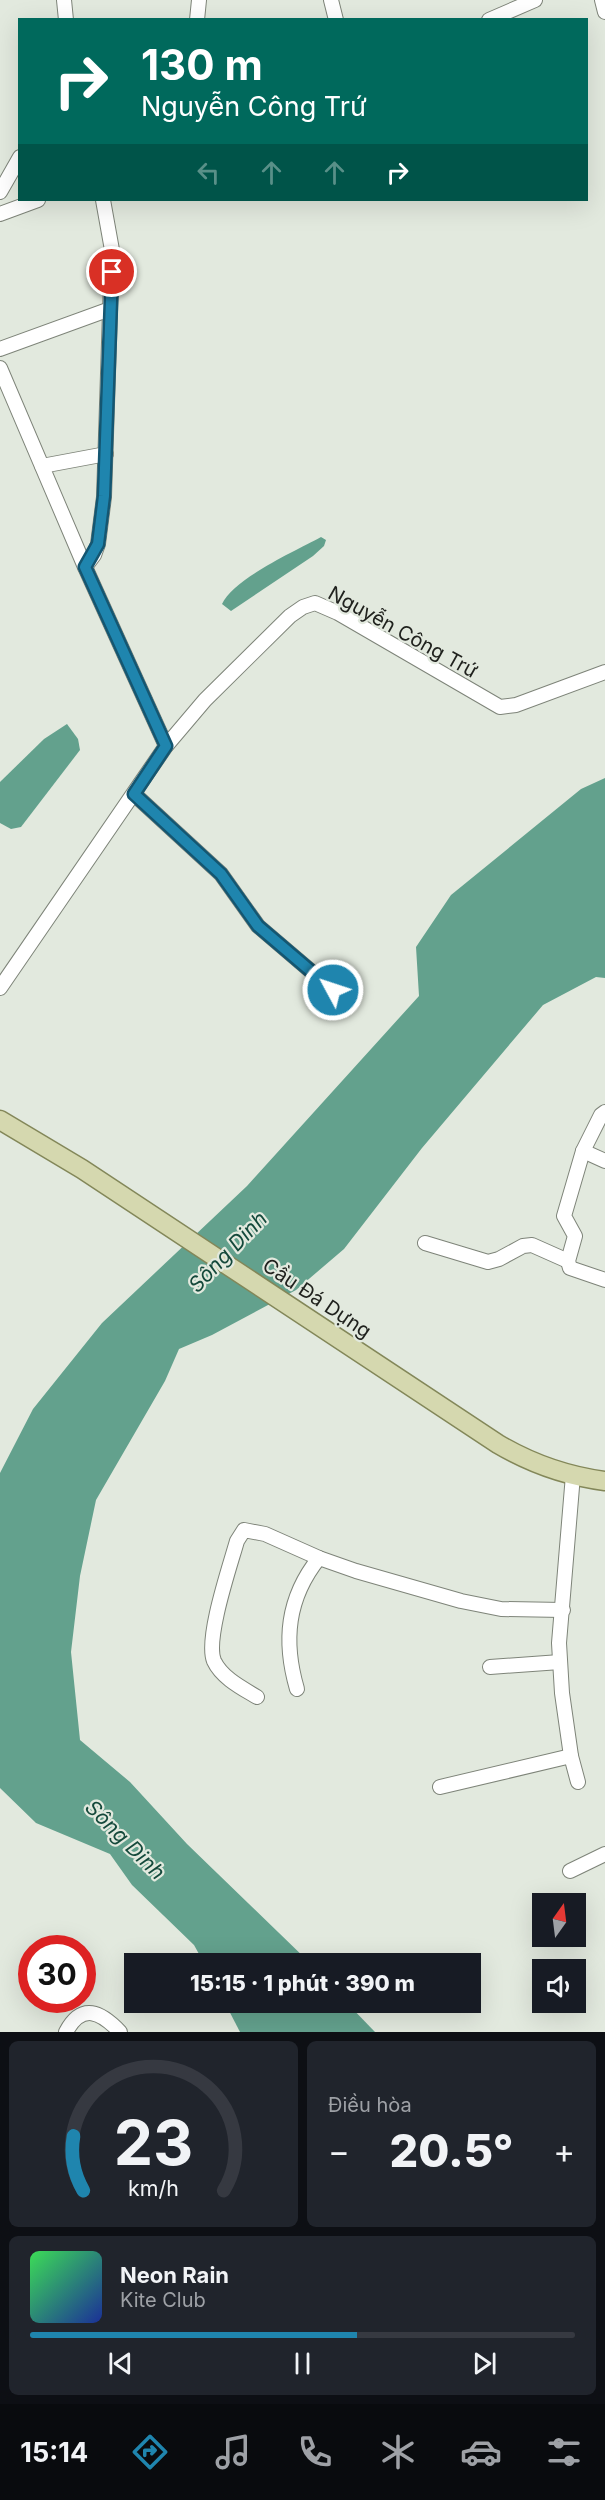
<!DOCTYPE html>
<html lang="vi">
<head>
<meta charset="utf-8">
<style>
	body { margin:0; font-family:Inter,sans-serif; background:#20242c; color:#f1f3f6; height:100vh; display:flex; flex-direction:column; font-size:22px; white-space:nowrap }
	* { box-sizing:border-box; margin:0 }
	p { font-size:20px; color:#9ea1a6 }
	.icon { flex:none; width:33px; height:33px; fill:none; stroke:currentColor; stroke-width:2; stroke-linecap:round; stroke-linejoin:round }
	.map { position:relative; height:2032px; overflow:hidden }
	.sheet { display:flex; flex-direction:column; gap:9px; padding:9px; background:#0d0f14; flex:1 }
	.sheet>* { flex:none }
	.hud { position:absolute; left:18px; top:18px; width:570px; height:183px; border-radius:0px; box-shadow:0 6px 24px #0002; background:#00695c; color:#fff; overflow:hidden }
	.needle { width:39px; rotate:14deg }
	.controls { position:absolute; left:532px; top:1893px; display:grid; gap:12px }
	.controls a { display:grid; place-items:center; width:54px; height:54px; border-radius:0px; background:#171b24; box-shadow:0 6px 24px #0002; font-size:30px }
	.speed { position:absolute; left:18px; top:1935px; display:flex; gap:12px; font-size:30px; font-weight:700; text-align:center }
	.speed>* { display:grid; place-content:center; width:78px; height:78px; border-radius:50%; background:#171b24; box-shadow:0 6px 24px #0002; line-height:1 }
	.speed .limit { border:9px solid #d22; background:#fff; color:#111 }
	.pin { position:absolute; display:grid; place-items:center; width:51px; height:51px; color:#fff; margin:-26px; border:3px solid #fff; border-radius:50%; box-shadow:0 2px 6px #0007 }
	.me { position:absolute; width:66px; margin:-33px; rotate:310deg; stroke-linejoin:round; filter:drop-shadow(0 0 4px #0008) }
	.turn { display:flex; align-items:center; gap:21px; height:126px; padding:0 24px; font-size:27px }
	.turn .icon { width:78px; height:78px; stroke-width:2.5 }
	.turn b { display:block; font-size:42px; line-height:51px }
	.lanes { display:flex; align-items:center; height:57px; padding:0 24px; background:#0003; justify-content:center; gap:30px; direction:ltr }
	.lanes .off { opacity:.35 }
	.big { font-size:45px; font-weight:800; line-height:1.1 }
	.sheet .widget { flex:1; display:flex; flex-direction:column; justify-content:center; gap:9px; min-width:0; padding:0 21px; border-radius:9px; background:#20242c }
	.sheet .dial { align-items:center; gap:0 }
	.dial svg { height:156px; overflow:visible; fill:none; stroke:#363941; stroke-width:7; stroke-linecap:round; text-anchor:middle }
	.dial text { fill:#f1f3f6; stroke:none }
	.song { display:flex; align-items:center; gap:18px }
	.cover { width:72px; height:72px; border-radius:9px; background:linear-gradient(135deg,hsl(130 70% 55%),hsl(230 70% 35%)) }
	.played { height:6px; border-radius:3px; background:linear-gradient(90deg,#1f85ae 60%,#363941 60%) }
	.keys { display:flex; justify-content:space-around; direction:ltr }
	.heat { display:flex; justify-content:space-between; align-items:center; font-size:33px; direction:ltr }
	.sheet .tiles { flex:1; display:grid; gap:9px; grid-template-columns:1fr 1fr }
	.widget:last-child { grid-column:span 2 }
	.trip { position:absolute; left:124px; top:1953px; width:357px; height:60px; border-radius:0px; background:#171b24; box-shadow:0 6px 24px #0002; font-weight:800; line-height:60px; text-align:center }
	.tab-bar { display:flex; height:96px; justify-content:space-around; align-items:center; background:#090b0e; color:#9ea1a6 }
	.tab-bar .icon { width:42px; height:42px }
	.tab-bar .selected { color:#1f85ae }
	.tab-bar b { font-size:27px; color:#f1f3f6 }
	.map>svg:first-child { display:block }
</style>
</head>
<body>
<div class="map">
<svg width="605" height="2032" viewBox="0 0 605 2032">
	<rect width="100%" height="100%" fill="#e2e9de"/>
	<g fill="#63a18d">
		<path d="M321,537L326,540L324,546L313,556L231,611L222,604C233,579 295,551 321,537Z"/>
		<path d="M67,724L78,739L80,750L21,827L11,829L0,823V782L44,739Z"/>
		<path d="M605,778V978L596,977L543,1005L422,1148L344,1249L296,1290L212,1335L179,1349L165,1381L96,1500L80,1576L71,1652L80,1740L130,1782L187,1844L310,1963H204L194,1945L132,1885L110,1854L36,1823L0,1788V1473L33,1409L102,1323L247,1186L419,996L416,947L451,895L581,789Z"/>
		<path d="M225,2003H347L375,2032H240Z"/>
	</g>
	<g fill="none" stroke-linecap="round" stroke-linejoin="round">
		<g stroke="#7e8479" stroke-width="16">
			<g id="minor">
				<path d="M64,0L66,20"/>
				<path d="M331,0L336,20"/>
				<path d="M602,0L605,12"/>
				<path d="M197,20L199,0"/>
				<path d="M489,20L535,0"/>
				<path d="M0,192L20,157"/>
				<path d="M0,214L38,200"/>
				<path d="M0,349L110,309"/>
				<path d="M0,368L85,567L166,746"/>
				<path d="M42,466L106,454"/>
				<path d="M85,567L94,555L98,544L104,497L112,250L103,200"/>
				<path d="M134,794L221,874L258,926L333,990"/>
				<path d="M0,988L166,746L205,700L290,616L303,607L315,603L338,613L500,707L516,705L605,672"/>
				<path d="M605,1112L601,1115L583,1151L564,1216L575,1236L568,1261L570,1268L605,1280"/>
				<path d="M583,1151L605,1161"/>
				<path d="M425,1243L488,1262L499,1259L523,1246L532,1245L568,1261"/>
				<path d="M490,1667L560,1662"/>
				<path d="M297,1689C283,1641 287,1598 319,1558"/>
				<path d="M257,1697C242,1688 222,1678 214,1661C205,1639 230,1566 237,1541L244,1530L265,1534L319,1558L356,1571L461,1601L501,1609L563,1610"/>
				<path d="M571,1756L578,1782"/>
				<path d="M440,1787L571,1756L562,1693L559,1643L573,1475"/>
				<path d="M570,1871L605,1854"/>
				<path d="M66,2032C82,2002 101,2012 120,2032"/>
			</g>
		</g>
		<g stroke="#838759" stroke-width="21">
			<path id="major" d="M0,1120L82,1169L498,1444C532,1464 566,1476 605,1481"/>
		</g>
		<use href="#minor" stroke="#fff" stroke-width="14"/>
		<use href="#major" stroke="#d5d8af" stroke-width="18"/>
	</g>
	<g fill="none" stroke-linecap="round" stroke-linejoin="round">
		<g stroke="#145671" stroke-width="15">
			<path id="route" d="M112,272L104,496L98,544L85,567L166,746L134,794L221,874L258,926L333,990"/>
		</g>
		<use href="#route" stroke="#1f85ae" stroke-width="10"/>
	</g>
	<g text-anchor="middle" stroke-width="4.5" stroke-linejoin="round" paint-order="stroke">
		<g font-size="20" fill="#20221e" stroke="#e2e9de">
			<text transform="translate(403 632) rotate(29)" y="7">Nguyễn Công Trứ</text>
			<text transform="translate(317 1298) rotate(34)" y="7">Cầu Đá Dựng</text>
		</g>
		<g font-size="21" font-style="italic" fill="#14493b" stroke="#e2e9de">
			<text transform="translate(228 1252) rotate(-46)" y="7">Sông Dinh</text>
			<text transform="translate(125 1840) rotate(45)" y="7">Sông Dinh</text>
		</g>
	</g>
</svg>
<div class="controls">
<a><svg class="needle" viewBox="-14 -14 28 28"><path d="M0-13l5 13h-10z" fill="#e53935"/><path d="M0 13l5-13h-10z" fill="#9ea1a6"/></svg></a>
<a><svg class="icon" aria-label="sound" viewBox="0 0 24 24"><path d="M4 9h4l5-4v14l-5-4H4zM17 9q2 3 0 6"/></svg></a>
</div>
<div class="speed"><div class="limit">30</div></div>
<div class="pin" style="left:112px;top:272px;background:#d93025"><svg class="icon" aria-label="arrive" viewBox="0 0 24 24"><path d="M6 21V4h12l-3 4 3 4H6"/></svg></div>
<svg class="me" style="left:333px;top:990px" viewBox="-20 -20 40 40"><circle r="17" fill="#1f85ae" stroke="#fff" stroke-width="3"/><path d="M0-11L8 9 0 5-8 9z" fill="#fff"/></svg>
<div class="trip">15:15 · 1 phút · 390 m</div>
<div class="hud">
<div class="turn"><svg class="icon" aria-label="right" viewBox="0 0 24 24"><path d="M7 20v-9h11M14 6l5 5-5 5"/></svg><div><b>130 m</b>Nguyễn Công Trứ</div></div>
<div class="lanes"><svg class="icon off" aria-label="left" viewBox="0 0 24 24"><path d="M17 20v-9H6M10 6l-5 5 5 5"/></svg><svg class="icon off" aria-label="ahead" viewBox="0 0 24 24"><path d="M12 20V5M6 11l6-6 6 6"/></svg><svg class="icon off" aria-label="ahead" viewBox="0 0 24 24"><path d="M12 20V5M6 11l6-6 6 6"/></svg><svg class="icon" aria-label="right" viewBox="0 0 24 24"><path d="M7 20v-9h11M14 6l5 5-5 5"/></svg></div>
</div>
</div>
<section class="sheet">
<div class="tiles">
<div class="widget dial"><svg viewBox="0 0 100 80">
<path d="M14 69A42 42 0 1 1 86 69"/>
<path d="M14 69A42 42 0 0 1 9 41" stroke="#1f85ae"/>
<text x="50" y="56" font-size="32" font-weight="700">23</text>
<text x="50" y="72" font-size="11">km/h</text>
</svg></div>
<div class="widget"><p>Điều hòa</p>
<div class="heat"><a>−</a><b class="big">20.5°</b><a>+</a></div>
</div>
<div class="widget">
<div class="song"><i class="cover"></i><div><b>Neon Rain</b><p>Kite Club</p></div></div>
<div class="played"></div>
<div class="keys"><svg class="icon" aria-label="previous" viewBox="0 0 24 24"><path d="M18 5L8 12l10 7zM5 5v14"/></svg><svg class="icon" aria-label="pause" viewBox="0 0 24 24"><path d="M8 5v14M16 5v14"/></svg><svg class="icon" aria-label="next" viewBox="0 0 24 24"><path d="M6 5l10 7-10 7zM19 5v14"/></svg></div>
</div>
</div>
</section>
<nav class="tab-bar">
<b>15:14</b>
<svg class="icon selected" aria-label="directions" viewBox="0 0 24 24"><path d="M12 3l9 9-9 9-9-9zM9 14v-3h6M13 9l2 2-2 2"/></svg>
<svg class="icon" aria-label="music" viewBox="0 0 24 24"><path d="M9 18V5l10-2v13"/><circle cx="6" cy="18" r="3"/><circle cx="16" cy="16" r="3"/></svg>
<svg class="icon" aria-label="phone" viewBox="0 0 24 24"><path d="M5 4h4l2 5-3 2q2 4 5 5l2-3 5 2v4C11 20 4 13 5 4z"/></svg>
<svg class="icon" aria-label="climate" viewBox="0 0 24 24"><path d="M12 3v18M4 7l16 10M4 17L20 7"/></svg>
<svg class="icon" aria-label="car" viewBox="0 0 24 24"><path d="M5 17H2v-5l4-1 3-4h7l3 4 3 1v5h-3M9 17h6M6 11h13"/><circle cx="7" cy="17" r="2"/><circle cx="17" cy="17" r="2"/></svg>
<svg class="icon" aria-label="filters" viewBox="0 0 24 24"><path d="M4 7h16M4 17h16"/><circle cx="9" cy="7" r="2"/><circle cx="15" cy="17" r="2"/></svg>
</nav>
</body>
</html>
